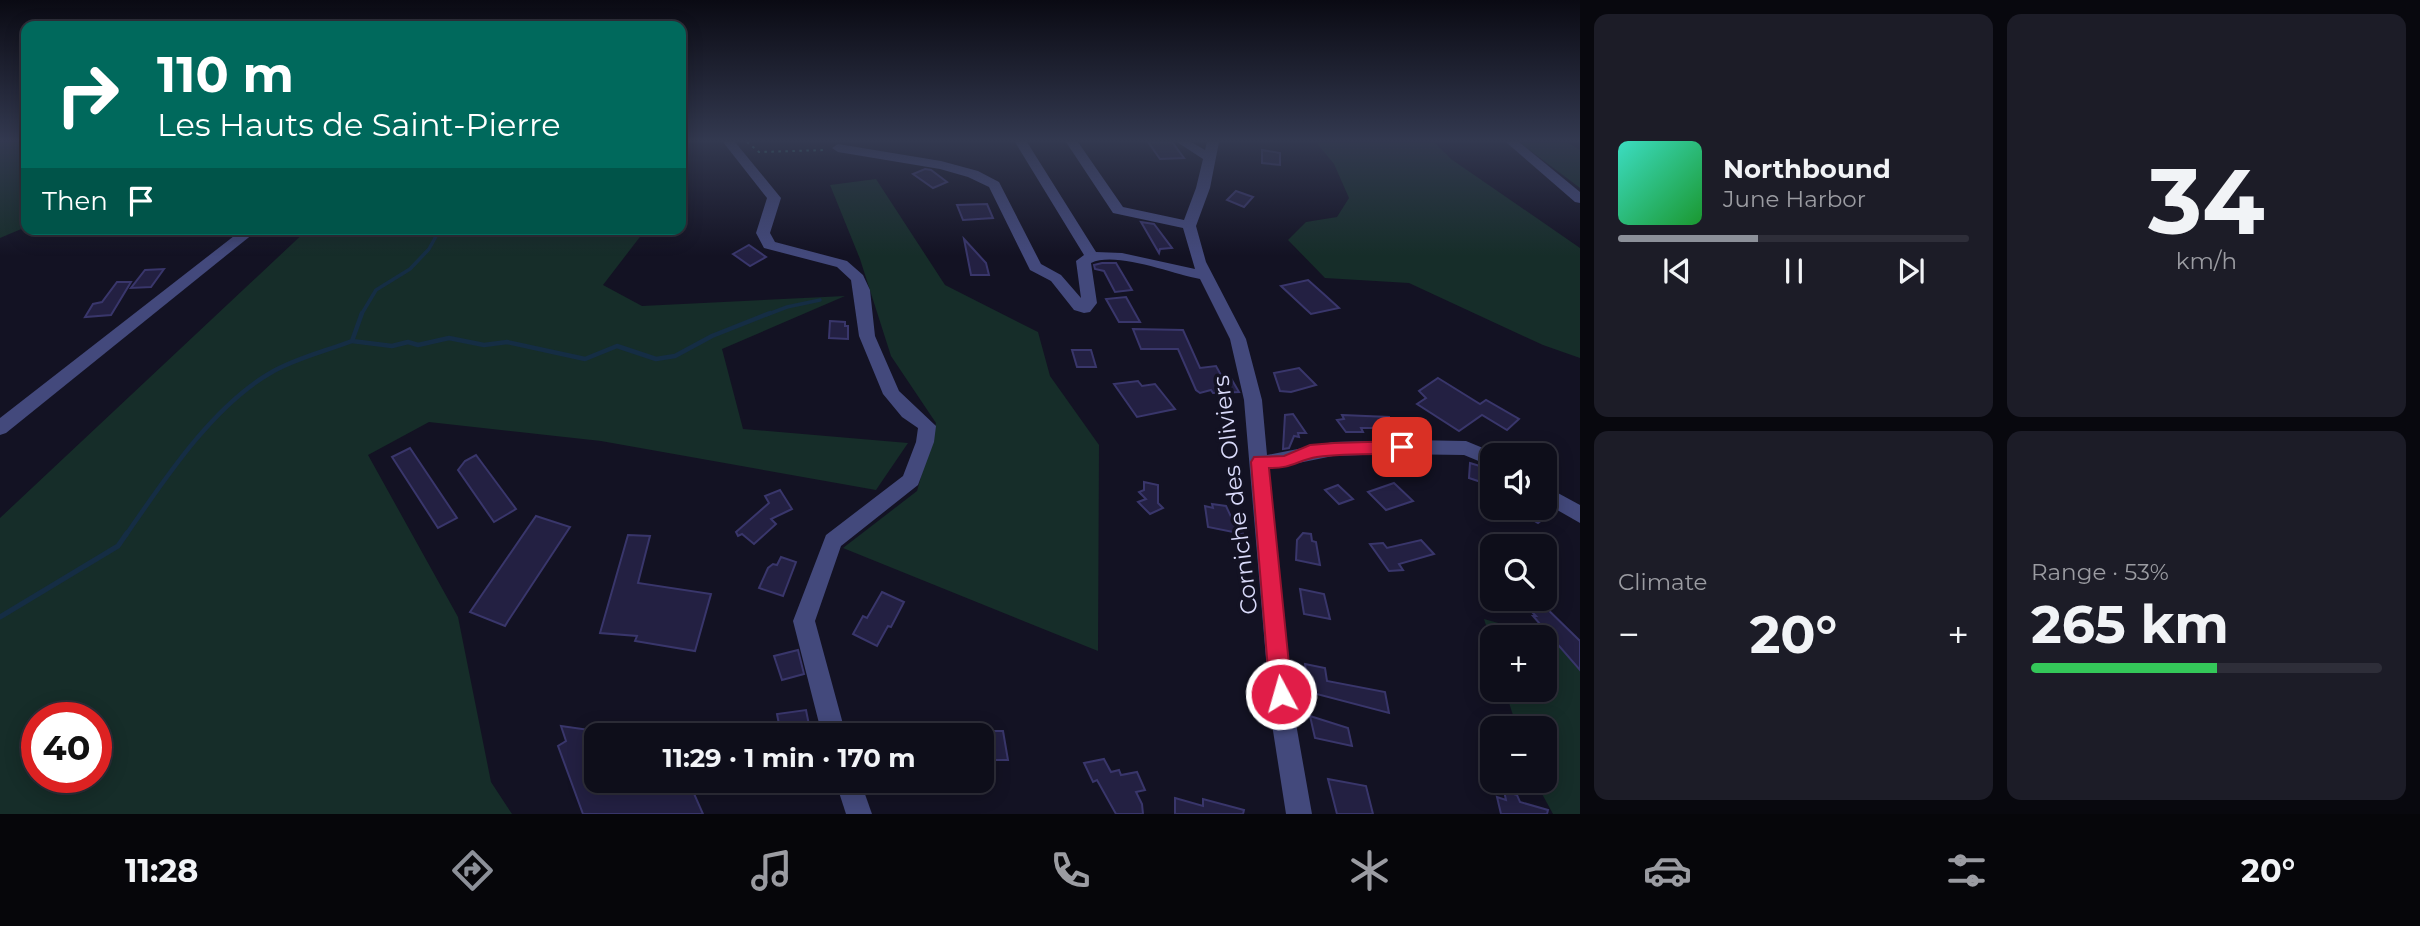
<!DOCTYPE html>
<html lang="en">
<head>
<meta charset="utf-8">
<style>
	body { margin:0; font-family:Montserrat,sans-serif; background:#1c1c27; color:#f1f3f6; height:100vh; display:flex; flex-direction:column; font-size:26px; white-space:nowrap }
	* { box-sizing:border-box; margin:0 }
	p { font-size:23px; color:#9b9ca2 }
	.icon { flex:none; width:38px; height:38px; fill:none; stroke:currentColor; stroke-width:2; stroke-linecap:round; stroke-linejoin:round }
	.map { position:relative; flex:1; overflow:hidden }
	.side { display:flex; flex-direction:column; gap:14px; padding:14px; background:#08080e; width:840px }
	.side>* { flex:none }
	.top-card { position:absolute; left:21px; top:21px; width:665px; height:214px; border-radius:14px; box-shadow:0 4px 18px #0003,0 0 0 2px #2e2e39; background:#00695c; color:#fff; overflow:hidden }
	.tools { position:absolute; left:1480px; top:443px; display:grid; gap:14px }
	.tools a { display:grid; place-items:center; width:77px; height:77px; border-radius:14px; background:#0e0e1a; box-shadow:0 4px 18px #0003,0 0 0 2px #2e2e39; font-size:35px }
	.speed { position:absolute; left:21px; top:702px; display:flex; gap:14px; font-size:35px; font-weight:700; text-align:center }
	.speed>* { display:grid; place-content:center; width:91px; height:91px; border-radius:50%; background:#0e0e1a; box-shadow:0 4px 18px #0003,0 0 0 2px #2e2e39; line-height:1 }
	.speed .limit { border:10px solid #d22; background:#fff; color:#111 }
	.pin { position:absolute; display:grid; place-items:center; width:60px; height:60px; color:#fff; margin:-30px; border-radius:14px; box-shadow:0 4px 10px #0006 }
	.me { position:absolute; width:77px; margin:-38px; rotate:354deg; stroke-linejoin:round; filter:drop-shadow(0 0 5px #0008) }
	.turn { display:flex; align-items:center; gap:24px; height:147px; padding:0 21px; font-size:32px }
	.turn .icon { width:91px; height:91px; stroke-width:2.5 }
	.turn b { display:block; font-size:49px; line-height:60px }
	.then { display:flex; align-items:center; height:66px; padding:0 21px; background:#0003; gap:14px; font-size:26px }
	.big { font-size:52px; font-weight:700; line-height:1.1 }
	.side .widget { flex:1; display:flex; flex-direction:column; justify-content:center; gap:10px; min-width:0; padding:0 24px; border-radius:14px; background:#1c1c27 }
	.side .dial { align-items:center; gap:0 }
	.dial b { font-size:91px; line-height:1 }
	.song { display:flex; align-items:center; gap:21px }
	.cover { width:84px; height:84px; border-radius:10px; background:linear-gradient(135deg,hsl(170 70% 55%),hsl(130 70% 35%)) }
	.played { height:7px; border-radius:4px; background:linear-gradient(90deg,#8c9099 40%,#2e2e39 40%) }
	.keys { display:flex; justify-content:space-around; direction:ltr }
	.heat { display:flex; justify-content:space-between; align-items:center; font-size:38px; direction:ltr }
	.charge { height:10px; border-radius:5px; background:linear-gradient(90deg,#34c759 53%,#2e2e39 0) }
	.side .tiles { flex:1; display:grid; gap:14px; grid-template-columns:repeat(2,1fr) }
	.trip { position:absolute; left:584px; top:723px; width:410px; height:70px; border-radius:14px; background:#0e0e1a; box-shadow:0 4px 18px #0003,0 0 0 2px #2e2e39; font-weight:700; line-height:70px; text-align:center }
	.tab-bar { display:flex; height:112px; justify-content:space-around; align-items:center; background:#06060a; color:#9b9ca2 }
	.tab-bar .icon { width:49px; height:49px }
	.tab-bar .on { color:#8c9099 }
	.tab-bar b { font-size:32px; color:#f1f3f6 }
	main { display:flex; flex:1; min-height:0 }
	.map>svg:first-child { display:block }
</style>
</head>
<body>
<main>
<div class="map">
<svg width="1580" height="814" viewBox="0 0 1580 814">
	<rect width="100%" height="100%" fill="#131223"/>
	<g fill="#162d29" fill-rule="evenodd">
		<path d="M0,142H26V227L0,238Z"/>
		<path d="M1316,142H1434L1451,159L1580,248V358L1543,345L1409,283L1325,278L1288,240L1306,222L1337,217L1349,198L1334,164Z"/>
		<path d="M1519,142H1567L1580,150V188Z"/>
		<path d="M876,179L945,285L1038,332L1050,376L1099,445L1098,651L843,548L917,491L936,423L891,356L860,259L830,185Z"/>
		<path d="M308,229H646L603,285L642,306L845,296L722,349L743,429L908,443L876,490L601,441L429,422L368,455L458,617L491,782L512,814H0V518ZM37,718H96V777H37Z"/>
		<path d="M1484,619L1580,646V814H1553L1535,781L1545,780V728H1517L1505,690H1545V637H1493V647Z"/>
	</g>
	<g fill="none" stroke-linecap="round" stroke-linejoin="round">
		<g stroke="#152d44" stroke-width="3.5">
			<path d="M361,315L376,290L410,269L429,249L440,229"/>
			<path d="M766,315L787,307L820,300"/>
		</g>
		<g stroke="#152d44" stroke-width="4.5">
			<path d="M352,341L392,346L408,342L418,345L449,338L484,345L507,342L585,359L617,346L656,359L675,356L712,336L770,313"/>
			<path d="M126,535C164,480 213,405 272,372C296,358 326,351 352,341L362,313"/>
		</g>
		<path stroke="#152d44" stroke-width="5" d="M0,617L118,546L127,533"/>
	</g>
	<g fill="#232042" stroke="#39366b" stroke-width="2">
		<path d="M1148,142H1172L1184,158L1160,159Z"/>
		<path d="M1262,150L1280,153V165L1262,163Z"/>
		<path d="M925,169L931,170L947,182L933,188L913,174Z"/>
		<path d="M1236,191L1253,197L1244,207L1227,200Z"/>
		<path d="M987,204L993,218L963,220L957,205Z"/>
		<path d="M1141,222L1154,224L1172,248L1160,249L1159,253Z"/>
		<path d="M964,239L986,263L989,275H971Z"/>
		<path d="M749,245L766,257L750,266L733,254Z"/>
		<path d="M1102,263H1116L1132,290L1115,292L1104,271L1095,269L1094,265Z"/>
		<path d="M164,269L151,287L131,288L145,270Z"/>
		<path d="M1308,280L1327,297L1339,308L1311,314L1281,286Z"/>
		<path d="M117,282H131L111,315L85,317L93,304L102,302Z"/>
		<path d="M1126,297L1140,322H1119L1106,299Z"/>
		<path d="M830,321L845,322V326H848V339L829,338Z"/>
		<path d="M1133,329L1183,330L1200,368L1216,366L1221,375H1229L1239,392L1213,393L1211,390L1200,393L1196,390L1178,349H1141Z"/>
		<path d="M1072,350H1091L1096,367H1077Z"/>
		<path d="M1299,368L1316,385L1291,392L1280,391L1274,373Z"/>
		<path d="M1438,378L1480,404L1486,400L1519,419L1507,430L1482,415L1459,431L1417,404L1426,398L1419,391Z"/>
		<path d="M1138,381L1142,386L1155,384L1175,409L1137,417L1114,384Z"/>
		<path d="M1293,414L1306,433H1298L1299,437L1294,436L1289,448L1283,449L1285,415Z"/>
		<path d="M1342,415L1389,417V428H1361L1363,432H1346L1337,420L1344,419Z"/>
		<path d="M410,448L457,518L438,528L392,457Z"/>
		<path d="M476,455L516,509L494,522L458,470L465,461Z"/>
		<path d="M1470,463L1493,470V486L1469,478Z"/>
		<path d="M1144,482L1158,485V503L1163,508L1150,514L1138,502L1146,499L1139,492L1144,490Z"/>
		<path d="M1394,483L1413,501L1386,510L1368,492Z"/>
		<path d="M1338,485L1353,499L1339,504L1325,490Z"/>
		<path d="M780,490L792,509L771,519L776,524L754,544L742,534L738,536L736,532L769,503L765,496Z"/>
		<path d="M1212,504L1226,506L1233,521L1241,518L1243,534L1208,527L1205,506L1213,508Z"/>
		<path d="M1513,508H1548L1553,511L1538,523Z"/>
		<path d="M536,516L570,527L508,621L505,626L470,612Z"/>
		<path d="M1303,533L1311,534L1312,541L1316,542L1320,565L1296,560L1297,540Z"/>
		<path d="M628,535L650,536L638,583L711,594L695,651L635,641L637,636L600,633Z"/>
		<path d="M1421,540L1434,554L1399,564L1403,570L1389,571L1370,544L1383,543L1387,548Z"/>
		<path d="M781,557L796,562L783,596L759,588L768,568L773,564L777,565Z"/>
		<path d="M1300,589L1324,594L1330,619L1304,614Z"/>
		<path d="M882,592L904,602L891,627L888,626L877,646L853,634L863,616L867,618Z"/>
		<path d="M1518,598H1536L1580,641V670L1533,616H1536Z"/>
		<path d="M798,650L804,674L782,680L774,656Z"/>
		<path d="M1305,664L1325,668L1327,681L1385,692L1389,713L1309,692Z"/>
		<path d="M806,710L811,735H781L777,714Z"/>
		<path d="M1310,716L1348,728L1352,746L1315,738Z"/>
		<path d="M561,726L597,731V780H688L703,814H583L558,746L566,741Z"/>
		<path d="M982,731H1003L1008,760H982Z"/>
		<path d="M1104,759L1111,772L1119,770L1121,775L1137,772L1145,790L1136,792L1142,804L1143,814H1116L1097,780L1093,782L1084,763Z"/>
		<path d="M1328,779L1366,786L1373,814H1337Z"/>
		<path d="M1504,791L1517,795L1520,802L1548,810L1547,814H1501L1497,797L1506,800Z"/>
		<path d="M1175,798L1203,806V799L1244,810L1243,814H1175Z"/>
	</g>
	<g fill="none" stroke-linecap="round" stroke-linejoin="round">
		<path stroke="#40a893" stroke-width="2" stroke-dasharray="2.5 4.5" stroke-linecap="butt" d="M747,142L759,152L827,150"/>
		<g fill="#43497c" fill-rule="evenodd">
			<path d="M723,142H735L781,198L770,233L775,242L847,261L863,275L870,290L875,336L899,391L936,426L934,442L918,485L841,546L815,621L846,735H822L793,621L826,535L903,476L916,442L918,428L902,417L883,394L859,336L851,280L837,267L764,248L756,233L767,198Z"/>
			<path d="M1015,142H1027L1096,252L1122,253L1195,269L1183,228L1113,213L1066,142H1078L1123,207L1184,220L1196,188L1203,159L1177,142H1191L1205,150L1207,142H1219L1210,188L1196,226L1206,262L1246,339L1262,400L1267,455L1333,442L1408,440L1466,441L1500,455H1493V467L1464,455L1393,454L1333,456L1269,469L1295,718L1312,814H1286L1271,718L1244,400L1230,339L1200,279C1172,274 1116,251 1091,263L1097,303L1090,312L1084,313L1074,310L1051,281L1030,270L989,187L968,177L940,169L838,152L832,148L838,144L941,161L978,171L999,182L1041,264L1061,275L1081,298L1076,261L1084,255Z"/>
			<path d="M1506,142H1519L1580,192V203L1575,202Z"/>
			<path d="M243,229H259L6,433L0,435V418Z"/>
			<path d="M1545,486L1580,505V523L1545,503Z"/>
			<path d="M835,780H860L872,814H846Z"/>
		</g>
	</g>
	<linearGradient id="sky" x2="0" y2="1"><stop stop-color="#0a0a13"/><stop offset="0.55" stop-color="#333950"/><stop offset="1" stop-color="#333950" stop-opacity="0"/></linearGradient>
	<rect width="1580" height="256" fill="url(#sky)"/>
	<path fill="#e11d48" stroke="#92132f" stroke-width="2" d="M1402,441L1410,447L1402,454C1374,454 1345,453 1317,457C1298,460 1291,469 1269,468L1292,694L1288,701L1281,703L1274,701L1270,694L1251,462L1254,457L1284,456L1310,445L1334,443Z"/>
	<g text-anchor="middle" stroke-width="7" stroke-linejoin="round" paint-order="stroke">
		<g font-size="23" fill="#d9dafa" stroke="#131223">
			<text transform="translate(1235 495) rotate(-97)" y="8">Corniche des Oliviers</text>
		</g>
	</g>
</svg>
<div class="tools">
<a><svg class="icon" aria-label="sound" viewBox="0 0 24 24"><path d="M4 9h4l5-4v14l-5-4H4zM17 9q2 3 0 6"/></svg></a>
<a><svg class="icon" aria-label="search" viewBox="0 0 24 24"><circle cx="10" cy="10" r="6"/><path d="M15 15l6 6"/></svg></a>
<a>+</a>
<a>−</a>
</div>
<div class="speed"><div class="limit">40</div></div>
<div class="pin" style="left:1402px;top:447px;background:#d93025"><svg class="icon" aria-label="arrive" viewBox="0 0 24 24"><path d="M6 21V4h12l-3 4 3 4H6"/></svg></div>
<svg class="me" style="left:1281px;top:694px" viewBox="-20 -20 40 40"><circle r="17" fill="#e11d48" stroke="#fff" stroke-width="3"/><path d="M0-11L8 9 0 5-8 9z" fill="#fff"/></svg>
<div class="trip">11:29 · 1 min · 170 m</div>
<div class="top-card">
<div class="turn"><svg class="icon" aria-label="right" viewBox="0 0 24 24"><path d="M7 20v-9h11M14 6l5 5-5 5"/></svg><div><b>110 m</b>Les Hauts de Saint-Pierre</div></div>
<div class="then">Then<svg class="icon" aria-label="arrive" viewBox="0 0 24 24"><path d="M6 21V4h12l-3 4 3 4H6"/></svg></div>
</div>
</div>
<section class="side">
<div class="tiles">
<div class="widget">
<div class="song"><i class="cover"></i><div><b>Northbound</b><p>June Harbor</p></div></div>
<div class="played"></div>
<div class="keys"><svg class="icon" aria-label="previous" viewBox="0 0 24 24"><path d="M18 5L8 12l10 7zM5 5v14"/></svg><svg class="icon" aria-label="pause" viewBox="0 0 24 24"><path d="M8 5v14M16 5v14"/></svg><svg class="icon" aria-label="next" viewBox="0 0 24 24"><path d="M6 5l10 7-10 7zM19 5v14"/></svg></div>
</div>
<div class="widget dial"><b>34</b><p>km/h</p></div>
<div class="widget"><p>Climate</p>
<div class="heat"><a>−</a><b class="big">20°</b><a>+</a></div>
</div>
<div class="widget"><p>Range · 53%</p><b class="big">265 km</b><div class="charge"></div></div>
</div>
</section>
</main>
<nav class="tab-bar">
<b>11:28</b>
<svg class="icon on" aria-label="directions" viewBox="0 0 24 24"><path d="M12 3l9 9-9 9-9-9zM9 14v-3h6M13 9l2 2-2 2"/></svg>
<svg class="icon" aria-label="music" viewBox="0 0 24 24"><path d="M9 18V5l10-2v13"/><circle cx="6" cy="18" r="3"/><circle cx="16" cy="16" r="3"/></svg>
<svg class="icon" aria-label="phone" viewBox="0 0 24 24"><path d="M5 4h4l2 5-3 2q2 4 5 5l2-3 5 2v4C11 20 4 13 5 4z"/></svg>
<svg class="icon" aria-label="climate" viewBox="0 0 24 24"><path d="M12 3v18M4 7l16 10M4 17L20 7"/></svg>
<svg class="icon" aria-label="car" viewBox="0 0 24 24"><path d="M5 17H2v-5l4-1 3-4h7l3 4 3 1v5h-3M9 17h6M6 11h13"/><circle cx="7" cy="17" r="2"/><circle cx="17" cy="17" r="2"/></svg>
<svg class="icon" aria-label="filters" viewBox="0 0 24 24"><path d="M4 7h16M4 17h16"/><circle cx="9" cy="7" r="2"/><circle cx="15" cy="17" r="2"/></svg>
<b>20°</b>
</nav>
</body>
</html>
